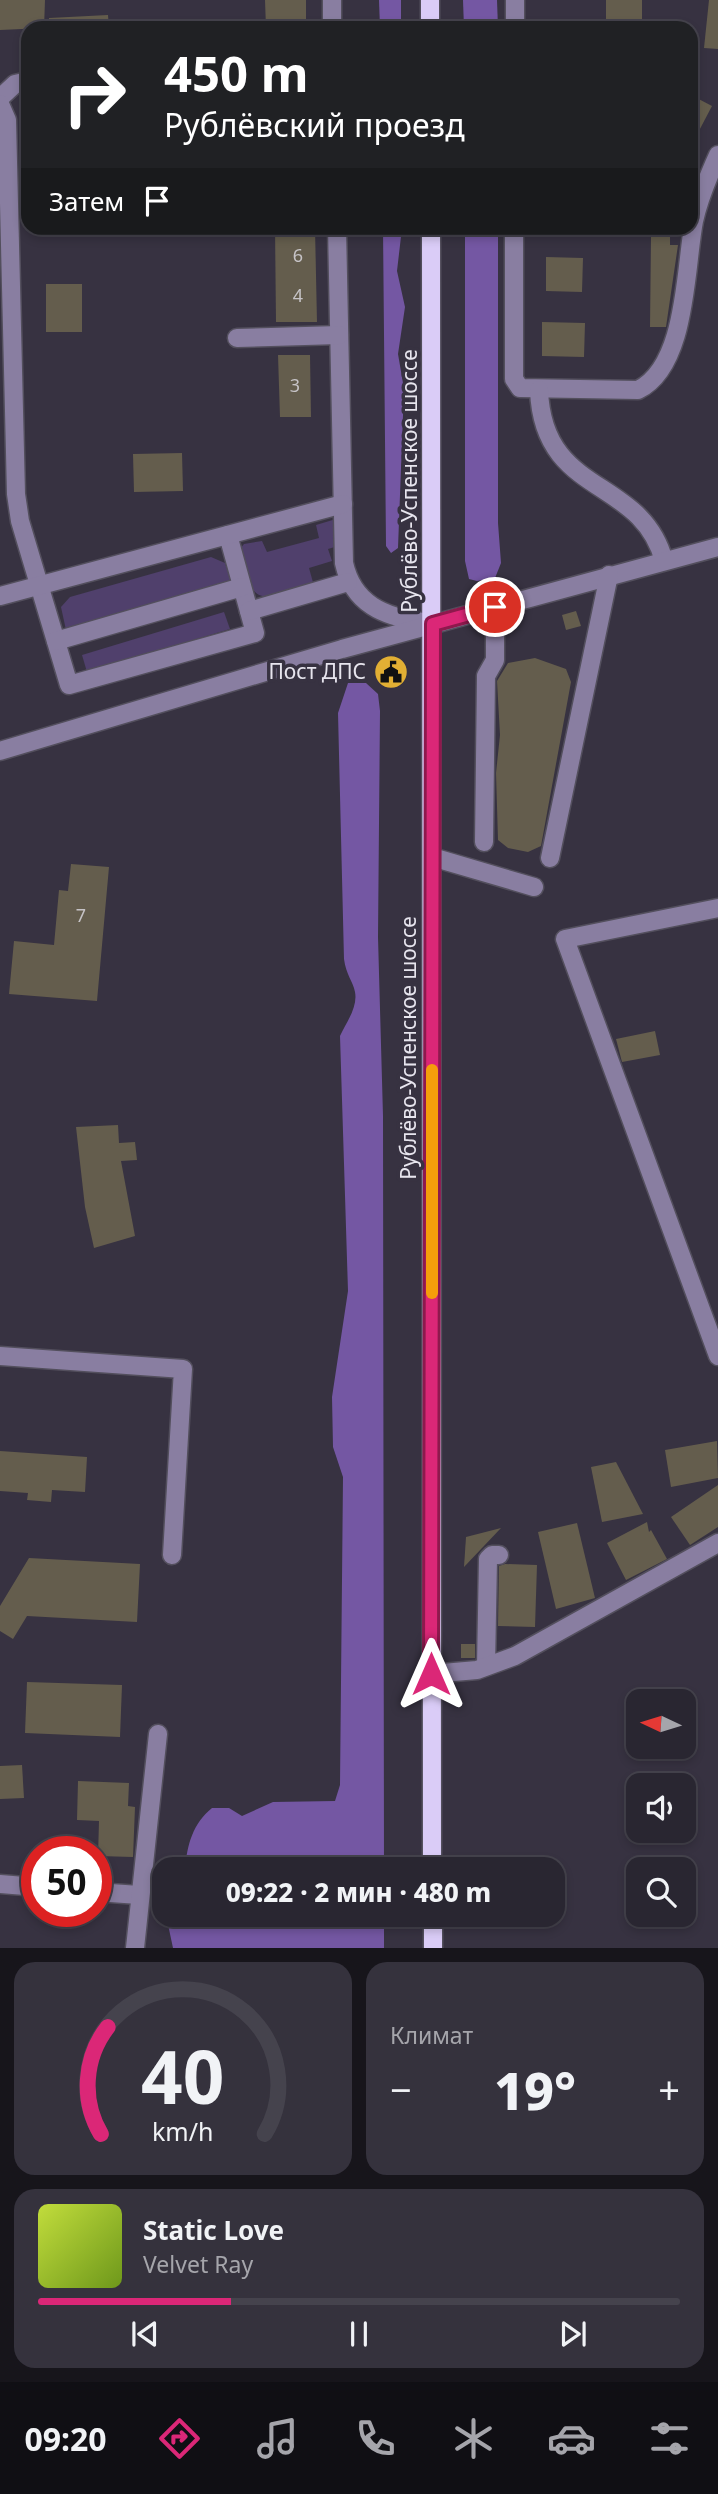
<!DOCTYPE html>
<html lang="ru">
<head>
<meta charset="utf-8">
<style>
	body { margin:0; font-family:"Noto Sans",sans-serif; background:#35323d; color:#f1f3f6; height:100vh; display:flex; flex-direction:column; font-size:26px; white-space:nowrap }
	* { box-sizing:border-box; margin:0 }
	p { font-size:23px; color:#a5a5ab }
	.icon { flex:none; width:38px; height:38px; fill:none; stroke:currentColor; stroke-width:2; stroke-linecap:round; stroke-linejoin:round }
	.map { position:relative; height:1948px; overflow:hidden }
	.sheet { display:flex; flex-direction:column; gap:14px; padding:14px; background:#17151b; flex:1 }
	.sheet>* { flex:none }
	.guide { position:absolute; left:21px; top:21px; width:677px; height:214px; border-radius:21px; box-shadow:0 4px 10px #0003,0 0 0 2px #45434d; background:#202124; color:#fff; overflow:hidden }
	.needle { width:46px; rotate:274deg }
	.fabs { position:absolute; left:626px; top:1689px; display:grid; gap:14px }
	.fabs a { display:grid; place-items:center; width:70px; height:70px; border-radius:14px; background:#292631; box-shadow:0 4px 10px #0003,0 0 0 2px #45434d; font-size:35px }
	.speed { position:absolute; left:21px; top:1836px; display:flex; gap:14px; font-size:35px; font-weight:700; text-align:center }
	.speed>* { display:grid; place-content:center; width:91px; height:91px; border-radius:50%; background:#292631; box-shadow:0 4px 10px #0003,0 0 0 2px #45434d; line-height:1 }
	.speed .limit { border:10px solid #d22; background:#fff; color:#111 }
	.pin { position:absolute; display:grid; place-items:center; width:60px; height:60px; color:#fff; margin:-30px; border:4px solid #fff; border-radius:50%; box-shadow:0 2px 7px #0007 }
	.me { position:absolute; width:77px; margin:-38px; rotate:0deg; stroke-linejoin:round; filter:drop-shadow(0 0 5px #0008) }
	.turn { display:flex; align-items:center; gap:24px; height:147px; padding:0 28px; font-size:32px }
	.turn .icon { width:91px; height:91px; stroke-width:2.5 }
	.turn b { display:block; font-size:49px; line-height:60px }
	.then { display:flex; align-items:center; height:66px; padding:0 28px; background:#0003; gap:14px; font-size:26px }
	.big { font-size:52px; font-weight:800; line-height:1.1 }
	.sheet .widget { flex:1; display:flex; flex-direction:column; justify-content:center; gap:10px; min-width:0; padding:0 24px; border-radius:21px; background:#35323d }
	.sheet .dial { align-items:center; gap:0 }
	.dial svg { height:182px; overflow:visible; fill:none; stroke:#45434d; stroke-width:7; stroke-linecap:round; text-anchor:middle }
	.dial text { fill:#f1f3f6; stroke:none }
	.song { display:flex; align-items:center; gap:21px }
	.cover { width:84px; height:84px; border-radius:10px; background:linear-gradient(135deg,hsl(70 70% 55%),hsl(80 70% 35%)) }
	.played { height:7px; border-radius:4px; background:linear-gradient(90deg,#db2777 30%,#45434d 30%) }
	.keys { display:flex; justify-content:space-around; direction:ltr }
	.heat { display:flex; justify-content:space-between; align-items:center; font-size:38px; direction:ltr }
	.sheet .tiles { flex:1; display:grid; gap:14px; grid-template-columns:1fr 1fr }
	.widget:last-child { grid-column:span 2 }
	.trip { position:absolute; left:152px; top:1857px; width:413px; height:70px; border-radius:21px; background:#292631; box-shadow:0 4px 10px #0003,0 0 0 2px #45434d; font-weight:800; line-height:70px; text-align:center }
	.tab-bar { display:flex; height:112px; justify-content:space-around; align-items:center; background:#100f14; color:#a5a5ab }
	.tab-bar .icon { width:49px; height:49px }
	.tab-bar .active { color:#db2777 }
	.tab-bar b { font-size:32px; color:#f1f3f6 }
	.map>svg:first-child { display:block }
</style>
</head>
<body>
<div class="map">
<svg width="718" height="1948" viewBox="0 0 718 1948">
	<rect width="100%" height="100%" fill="#373241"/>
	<g fill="#50406c">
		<path d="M336,519L338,546L328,549L332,561L309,568L314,586C259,599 253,611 240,549L244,544L262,541L267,552L319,538L316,525Z"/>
		<path d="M211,557L225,563L231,581L66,630L61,607L70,597Z"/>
		<path d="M224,612L230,629L87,672L82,655Z"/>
	</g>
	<g fill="#7457a3">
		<path d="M379,0H401V28H380Z"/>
		<path d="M463,0H497L498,28H464Z"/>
		<path d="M383,228H402L397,271L405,307L398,354L404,389L398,548L391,553L386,546Z"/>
		<path d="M465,228H498V523L501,563L495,578L477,581L469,579L465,561Z"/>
		<path d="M348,683H366L378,694L380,711L378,937L383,1116L384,1869H185C187,1845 193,1823 212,1808H229L242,1816L273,1802L335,1801L340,1785L343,1477L333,1447L332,1397L348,1291L340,1036C346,1023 358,1007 355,992C353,981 346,975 344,959L338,713Z"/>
		<path d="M166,1915H384V1948H173Z"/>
	</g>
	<g fill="#645d4d">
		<path d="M0,0H45L44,28L0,30Z"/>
		<path d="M265,0H306V28H266Z"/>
		<rect x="606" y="0" width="36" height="26"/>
		<path d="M709,0H718V49L704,48Z"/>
		<path d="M108,15L109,28H49V18Z"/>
		<path d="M691,95L712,106L691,146Z"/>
		<path d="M275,228H315L317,322H276Z"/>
		<path d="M651,237H670V245H678L666,327H650Z"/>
		<path d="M546,257L583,258L582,292L546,291Z"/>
		<rect x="46" y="284" width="36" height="48"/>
		<path d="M542,322L585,323L584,357L542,356Z"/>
		<path d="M278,355H310L311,417H280Z"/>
		<path d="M182,453L183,491L134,492L133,454Z"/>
		<path d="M576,611L581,626L566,630L562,615Z"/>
		<path d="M535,658L566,669L571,682L541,846L528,852L508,848L498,840L496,773L500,735L497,681L508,663Z"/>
		<path d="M71,864L109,867L97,1001L9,994L14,941L54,945L59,890L68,891Z"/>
		<path d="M655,1031L660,1055L622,1062L616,1039Z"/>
		<path d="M118,1125L119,1143L135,1142L137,1160L121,1161L135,1236L94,1248L85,1207L76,1127Z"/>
		<path d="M717,1441L718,1478L671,1487L665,1450Z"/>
		<path d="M0,1451L87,1457L85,1492L52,1490L51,1502L27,1500L28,1493L0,1491Z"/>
		<path d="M616,1462L643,1514L602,1522L591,1467Z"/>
		<path d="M718,1485V1527L690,1545L671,1517Z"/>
		<path d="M647,1522L649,1532L651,1530L667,1559L626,1580L607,1543Z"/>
		<path d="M577,1523L595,1598L556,1609L538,1532Z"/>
		<path d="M501,1528L464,1567L466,1537Z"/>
		<path d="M29,1558L140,1564L137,1622L27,1616L13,1639L0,1631V1606Z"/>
		<path d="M505,1564L537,1565L535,1627L498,1626L499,1566Z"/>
		<rect x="461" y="1644" width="14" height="14"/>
		<path d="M27,1682L122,1685L120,1737L25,1733Z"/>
		<path d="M22,1765L24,1798L0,1799V1766Z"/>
		<path d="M78,1781L129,1783L128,1806L135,1807L133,1857L98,1856L99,1821L77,1820Z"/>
	</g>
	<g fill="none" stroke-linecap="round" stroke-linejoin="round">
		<g stroke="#534f5d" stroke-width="21">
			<g id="minor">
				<path d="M332,0V28"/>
				<path d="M515,28V0"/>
				<path d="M0,98L15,84L28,81"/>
				<path d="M0,104L7,120L16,494L20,521L69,685L255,633L228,535"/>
				<path d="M337,228L344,563C353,604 384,617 423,622"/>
				<path d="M514,228V379L520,388L638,390C687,366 685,268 694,221C699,198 708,177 718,155"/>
				<path d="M237,338L339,335"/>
				<path d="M539,390C543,498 641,475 664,561"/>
				<path d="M0,596L343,504"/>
				<path d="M249,611L348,582"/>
				<path d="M56,641L242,587"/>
				<path d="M0,751L342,649L718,547"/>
				<path d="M484,842L486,676L495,660V607"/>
				<path d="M432,857L534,887"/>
				<path d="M550,858L609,575"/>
				<path d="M718,908L565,939L718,1356"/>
				<path d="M0,1356L183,1369L172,1555"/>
				<path d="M486,1666L488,1559L492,1555H499"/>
				<path d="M431,1674L477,1670L515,1656L718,1543"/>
				<path d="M0,1884L37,1887"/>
				<path d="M96,1892L139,1895"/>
				<path d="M135,1948L158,1734"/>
			</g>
		</g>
		<g stroke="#534f5d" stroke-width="21">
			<g id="major">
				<path d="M430,0V28"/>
				<path d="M431,228L432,1869"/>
				<path d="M433,1914V1948"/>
			</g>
		</g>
		<use href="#minor" stroke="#897ea1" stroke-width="18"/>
		<use href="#major" stroke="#daccf7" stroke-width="18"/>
	</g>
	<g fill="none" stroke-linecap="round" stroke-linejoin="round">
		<g stroke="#8e194d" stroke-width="18">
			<path id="route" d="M431,1674L433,624L495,607"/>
		</g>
		<use href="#route" stroke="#db2777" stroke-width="12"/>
		<path stroke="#f59e0b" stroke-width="12" d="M432,1293V1070"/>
	</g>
	<defs>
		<g id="civic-disc" transform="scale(1.75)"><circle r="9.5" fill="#e2af34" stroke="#373241"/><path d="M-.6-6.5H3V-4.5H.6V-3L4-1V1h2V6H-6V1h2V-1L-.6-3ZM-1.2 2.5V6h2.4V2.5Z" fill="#111"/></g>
	</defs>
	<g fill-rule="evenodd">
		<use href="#civic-disc" x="391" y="672"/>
	</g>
	<g text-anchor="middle" stroke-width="7" stroke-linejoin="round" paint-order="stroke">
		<g font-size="18" fill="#c6c3c6">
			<text x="298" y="262">6</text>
			<text x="298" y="302">4</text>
			<text x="295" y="392">3</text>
			<text x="81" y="922">7</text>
		</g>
		<g font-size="21" fill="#e7e5ee" stroke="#373241">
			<text transform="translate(410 481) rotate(-90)" y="7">Рублёво-Успенское шоссе</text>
			<text transform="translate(409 1048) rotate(-90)" y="7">Рублёво-Успенское шоссе</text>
		</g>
		<g font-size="21" fill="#e7e5ee" stroke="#373241" text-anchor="end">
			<text x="366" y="679">Пост ДПС</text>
		</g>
	</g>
</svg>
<div class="fabs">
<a><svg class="needle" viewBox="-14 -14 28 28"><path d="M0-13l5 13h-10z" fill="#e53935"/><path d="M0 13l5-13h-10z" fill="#a5a5ab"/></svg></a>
<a><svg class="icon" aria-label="sound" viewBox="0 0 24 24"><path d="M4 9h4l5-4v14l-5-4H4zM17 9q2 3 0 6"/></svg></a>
<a><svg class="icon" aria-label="search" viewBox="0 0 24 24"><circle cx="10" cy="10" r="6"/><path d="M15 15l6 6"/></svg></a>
</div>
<div class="speed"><div class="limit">50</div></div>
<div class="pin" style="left:495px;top:607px;background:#d93025"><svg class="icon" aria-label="arrive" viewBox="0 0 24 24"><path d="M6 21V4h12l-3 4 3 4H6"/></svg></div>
<svg class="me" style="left:431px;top:1674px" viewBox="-20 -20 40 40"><path d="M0-17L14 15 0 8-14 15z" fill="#db2777" stroke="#fff" stroke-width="4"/></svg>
<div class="trip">09:22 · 2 мин · 480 m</div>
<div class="guide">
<div class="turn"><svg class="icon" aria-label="right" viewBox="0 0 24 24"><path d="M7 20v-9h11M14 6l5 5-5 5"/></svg><div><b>450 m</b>Рублёвский проезд</div></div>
<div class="then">Затем<svg class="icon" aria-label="arrive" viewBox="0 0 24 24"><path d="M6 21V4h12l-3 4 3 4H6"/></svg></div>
</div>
</div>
<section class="sheet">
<div class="tiles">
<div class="widget dial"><svg viewBox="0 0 100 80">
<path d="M14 69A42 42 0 1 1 86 69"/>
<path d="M14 69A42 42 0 0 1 17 22" stroke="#db2777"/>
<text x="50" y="56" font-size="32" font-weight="700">40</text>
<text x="50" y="72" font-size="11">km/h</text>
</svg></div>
<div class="widget"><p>Климат</p>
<div class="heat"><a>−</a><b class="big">19°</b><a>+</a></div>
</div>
<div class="widget">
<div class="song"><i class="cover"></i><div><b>Static Love</b><p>Velvet Ray</p></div></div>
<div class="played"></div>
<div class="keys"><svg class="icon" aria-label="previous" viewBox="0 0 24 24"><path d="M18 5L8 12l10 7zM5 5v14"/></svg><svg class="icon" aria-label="pause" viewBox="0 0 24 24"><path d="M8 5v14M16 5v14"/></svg><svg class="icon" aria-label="next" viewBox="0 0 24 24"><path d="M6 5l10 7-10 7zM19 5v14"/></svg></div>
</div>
</div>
</section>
<nav class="tab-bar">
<b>09:20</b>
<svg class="icon active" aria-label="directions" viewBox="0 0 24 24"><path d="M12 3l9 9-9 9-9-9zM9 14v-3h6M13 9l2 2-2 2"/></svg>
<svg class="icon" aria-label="music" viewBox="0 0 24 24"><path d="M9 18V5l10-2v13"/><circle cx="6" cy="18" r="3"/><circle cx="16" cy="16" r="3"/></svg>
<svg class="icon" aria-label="phone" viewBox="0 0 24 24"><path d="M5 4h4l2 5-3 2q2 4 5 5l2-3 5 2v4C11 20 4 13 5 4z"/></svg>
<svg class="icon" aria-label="climate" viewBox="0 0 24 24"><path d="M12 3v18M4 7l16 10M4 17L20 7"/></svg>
<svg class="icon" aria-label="car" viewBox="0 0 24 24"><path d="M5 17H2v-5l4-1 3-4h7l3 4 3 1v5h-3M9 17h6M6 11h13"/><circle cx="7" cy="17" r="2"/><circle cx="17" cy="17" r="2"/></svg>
<svg class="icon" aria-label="filters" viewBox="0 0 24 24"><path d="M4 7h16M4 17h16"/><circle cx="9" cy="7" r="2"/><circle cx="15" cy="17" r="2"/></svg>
</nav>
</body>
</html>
